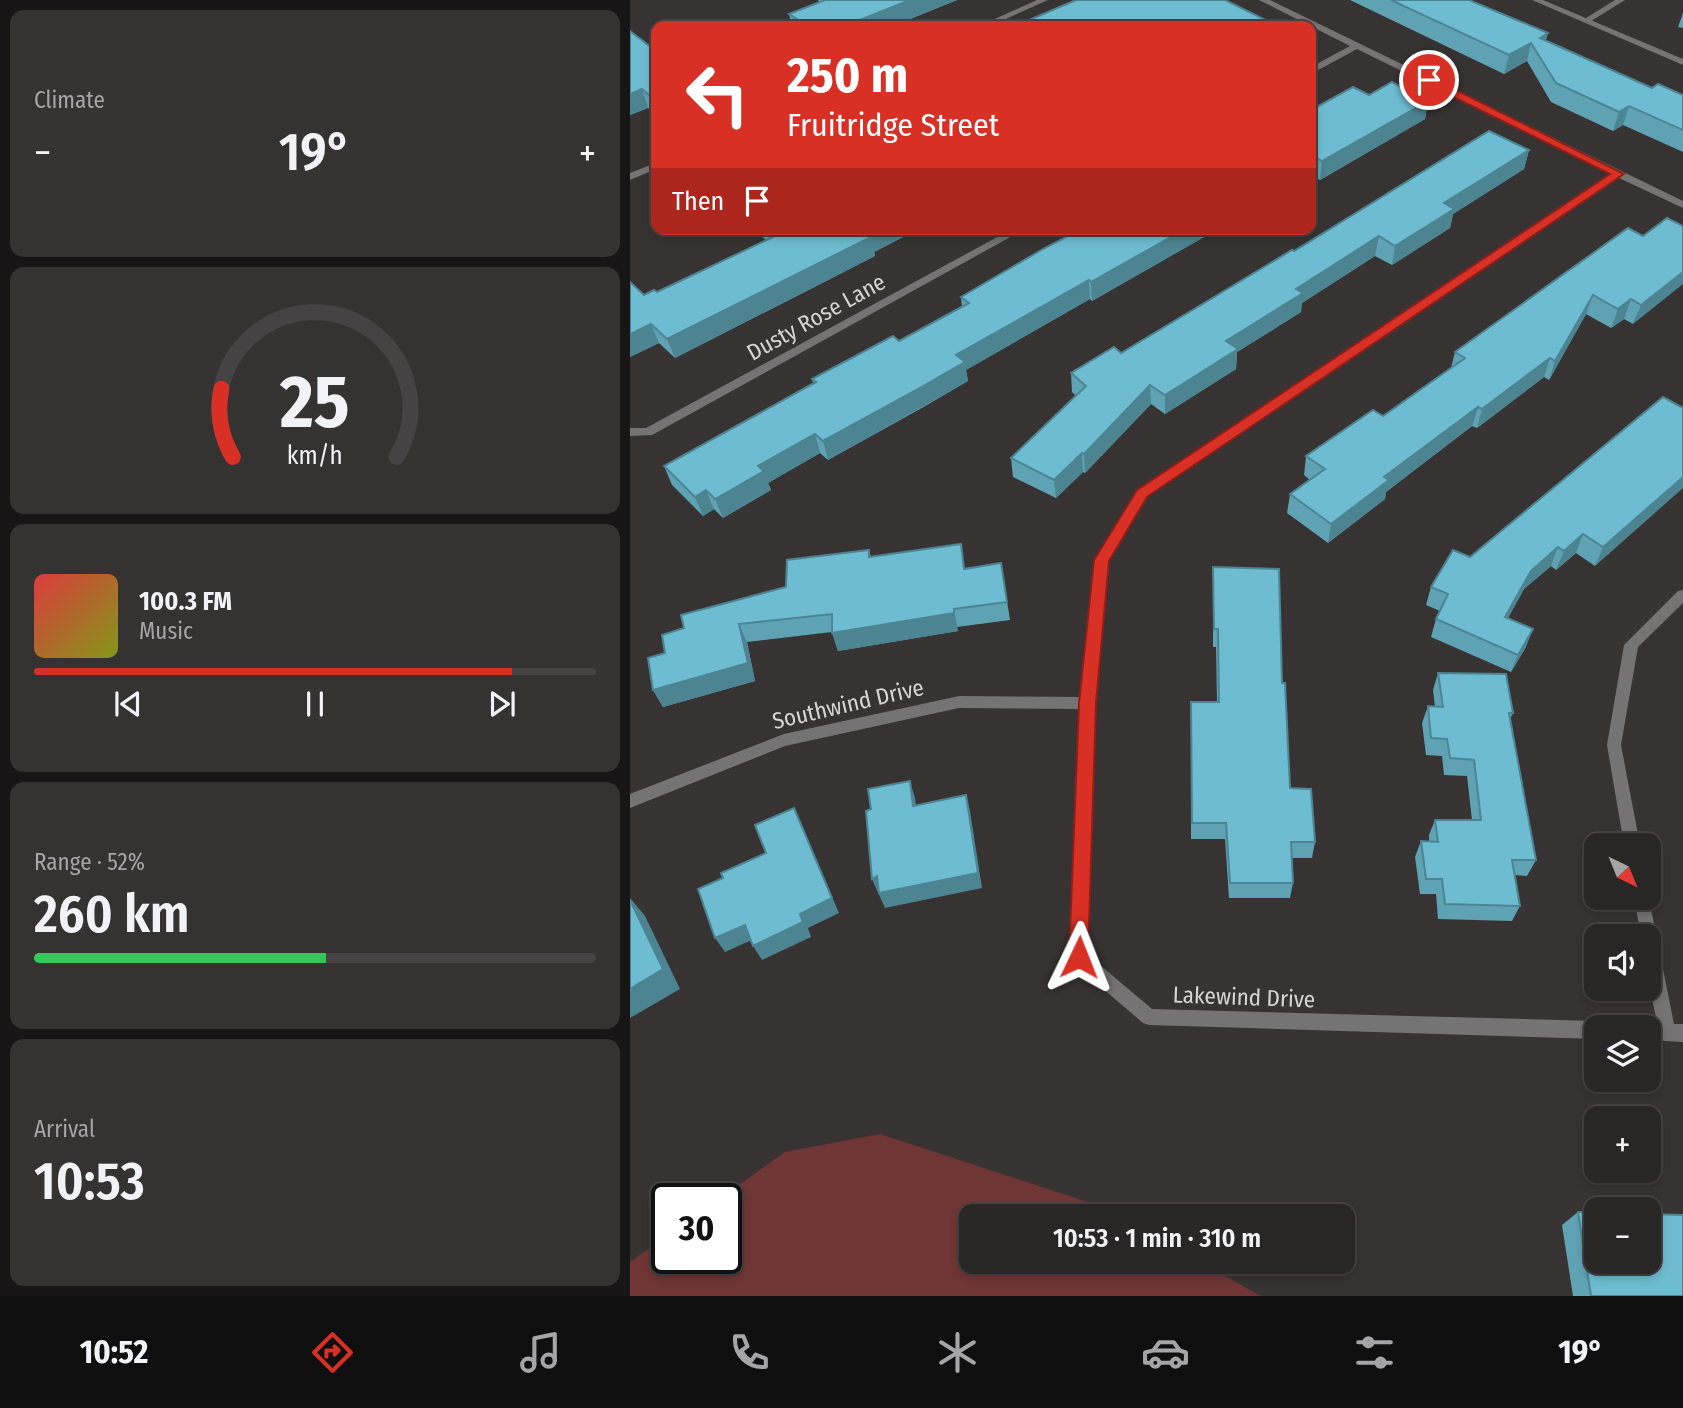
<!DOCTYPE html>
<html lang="en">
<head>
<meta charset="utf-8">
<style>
	body { margin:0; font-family:"Fira Sans Condensed",sans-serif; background:#353232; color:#f1f3f6; height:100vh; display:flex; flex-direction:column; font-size:26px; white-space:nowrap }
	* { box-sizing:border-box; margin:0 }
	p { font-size:23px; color:#a5a5a7 }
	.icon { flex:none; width:38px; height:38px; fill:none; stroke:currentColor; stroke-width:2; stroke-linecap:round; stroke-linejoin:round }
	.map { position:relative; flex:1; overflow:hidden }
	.sheet { display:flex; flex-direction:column; gap:10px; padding:10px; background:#171515; width:630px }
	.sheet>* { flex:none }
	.hud { position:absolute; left:21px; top:21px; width:665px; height:214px; border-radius:14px; box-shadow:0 4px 10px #0003,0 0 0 2px #454343; background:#d93025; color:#fff; overflow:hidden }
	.needle { width:46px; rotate:137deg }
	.tools { position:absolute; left:954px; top:833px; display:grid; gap:14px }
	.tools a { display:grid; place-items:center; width:77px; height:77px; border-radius:14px; background:#292626; box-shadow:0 4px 10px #0003,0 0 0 2px #454343; font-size:35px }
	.speed { position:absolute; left:21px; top:1183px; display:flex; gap:14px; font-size:35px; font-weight:700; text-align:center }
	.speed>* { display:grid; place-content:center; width:91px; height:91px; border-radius:50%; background:#292626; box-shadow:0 4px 10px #0003,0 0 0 2px #454343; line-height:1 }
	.speed .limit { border:4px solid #111; border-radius:10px; background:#fff; color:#111 }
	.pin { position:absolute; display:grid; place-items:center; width:60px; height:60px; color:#fff; margin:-30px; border:4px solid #fff; border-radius:50%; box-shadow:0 2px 7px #0007 }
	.me { position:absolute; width:77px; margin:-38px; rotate:2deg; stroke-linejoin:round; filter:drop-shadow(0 0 5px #0008) }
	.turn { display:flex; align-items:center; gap:24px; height:147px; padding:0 21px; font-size:32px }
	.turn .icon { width:91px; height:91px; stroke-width:2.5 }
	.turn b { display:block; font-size:49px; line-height:60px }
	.then { display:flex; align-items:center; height:66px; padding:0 21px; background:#0003; gap:14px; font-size:26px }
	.big { font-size:52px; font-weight:600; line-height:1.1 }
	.sheet .widget { flex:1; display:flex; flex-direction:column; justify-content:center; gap:10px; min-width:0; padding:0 24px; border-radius:14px; background:#353232 }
	.sheet .dial { align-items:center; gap:0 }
	.dial svg { height:182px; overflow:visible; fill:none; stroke:#454343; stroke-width:7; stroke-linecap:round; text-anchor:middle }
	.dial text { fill:#f1f3f6; stroke:none }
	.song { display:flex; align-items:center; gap:21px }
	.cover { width:84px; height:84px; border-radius:10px; background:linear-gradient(135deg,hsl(0 70% 55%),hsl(70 70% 35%)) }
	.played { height:7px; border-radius:4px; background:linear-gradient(90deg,#d93025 85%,#454343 85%) }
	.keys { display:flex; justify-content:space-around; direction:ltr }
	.heat { display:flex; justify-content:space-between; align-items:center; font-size:38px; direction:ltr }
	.charge { height:10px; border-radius:5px; background:linear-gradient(90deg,#34c759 52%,#454343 0) }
	.trip { position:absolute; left:329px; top:1204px; width:396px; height:70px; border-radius:14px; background:#292626; box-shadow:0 4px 10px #0003,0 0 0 2px #454343; font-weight:600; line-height:70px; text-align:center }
	.menu { display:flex; height:112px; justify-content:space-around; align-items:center; background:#100f0f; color:#a5a5a7 }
	.menu .icon { width:49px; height:49px }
	.menu .on { color:#d93025 }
	.menu b { font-size:32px; color:#f1f3f6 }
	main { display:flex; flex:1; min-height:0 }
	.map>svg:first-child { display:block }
</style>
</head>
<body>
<main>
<section class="sheet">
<div class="widget"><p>Climate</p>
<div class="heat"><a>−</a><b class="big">19°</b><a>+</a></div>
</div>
<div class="widget dial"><svg viewBox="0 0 100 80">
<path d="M14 69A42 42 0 1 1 86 69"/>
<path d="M14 69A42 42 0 0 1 9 39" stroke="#d93025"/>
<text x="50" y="56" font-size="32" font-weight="700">25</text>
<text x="50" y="72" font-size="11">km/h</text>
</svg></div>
<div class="widget">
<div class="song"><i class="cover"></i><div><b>100.3 FM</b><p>Music</p></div></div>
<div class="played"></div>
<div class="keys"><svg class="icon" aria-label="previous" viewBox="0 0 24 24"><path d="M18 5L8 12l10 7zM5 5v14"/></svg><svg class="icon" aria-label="pause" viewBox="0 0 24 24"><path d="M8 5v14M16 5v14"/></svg><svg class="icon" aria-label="next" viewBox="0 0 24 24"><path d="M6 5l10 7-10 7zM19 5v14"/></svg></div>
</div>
<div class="widget"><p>Range · 52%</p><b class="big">260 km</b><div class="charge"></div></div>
<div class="widget"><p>Arrival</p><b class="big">10:53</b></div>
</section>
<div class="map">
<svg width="1053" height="1296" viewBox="0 0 1053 1296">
	<rect width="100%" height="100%" fill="#373333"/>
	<path fill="#703635" d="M250,1134L467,1205L488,1216H341V1262H570L631,1296H0V1262L37,1236V1258H96V1199H89L155,1152Z"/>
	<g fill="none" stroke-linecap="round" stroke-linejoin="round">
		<g fill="#757373" fill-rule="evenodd">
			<path d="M407,0H418L360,26H349Z"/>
			<path d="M629,0H640L1053,201V208L989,178L516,497L478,560L464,703L457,954L522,1009L966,1021L972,1024L973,1027H966V1039L519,1025L513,1023L443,963L441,957L450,709L329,708L155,746L0,808V794L154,734L329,696L450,697L464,560L508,491L981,174L727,49L681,74V67L720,46Z"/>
			<path d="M985,0H995L958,23L951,21Z"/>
			<path d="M26,163V169L0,180V173Z"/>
			<path d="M382,229H395L22,435L0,436V428H16Z"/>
			<path d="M1053,590V603L1008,647L991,745L1010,845H994L977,745L994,645L1048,591Z"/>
			<path d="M1018,894L1044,1024H1053V1042L1018,1040V1027H1011L1018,1022L1027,1023L1018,978V936H1011L1004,898H1018Z"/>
		</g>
		<path fill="#757373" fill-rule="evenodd" d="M902,0H913L1053,59V65Z"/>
	</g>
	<g fill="#5fa2b4">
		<path d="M188,0H327L263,26H162L159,14L189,2Z"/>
		<path d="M720,0H839L916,41L1022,88L1053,95V152L993,125L983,131L921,102L897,61L874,74Z"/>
		<path d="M1053,13V28L1048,27Z"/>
		<path d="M0,31L26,51V114L18,108L0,115Z"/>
		<path d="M739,95L798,101L795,119L690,180L683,176L681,110Z"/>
		<path d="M899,150L894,169L823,214L820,228L762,265L745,256L672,303L671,312L607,352L606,369L535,414L521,404L455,473L453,472L426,498L383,477L381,458L446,396L442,392L441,373L491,353L664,251Z"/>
		<path d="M1053,226L1003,324L994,319L981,328L956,314L919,380L914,377L847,428L842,426L756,492L755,499L698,543L657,513L660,494L680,480L674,475L676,456L753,416L821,368L825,352L1013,236Z"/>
		<path d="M123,229H289L244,252L245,256L45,358L29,343L0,357L14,295L27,292L137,241Z"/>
		<path d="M451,229H588L462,301L460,299L336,370L338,381L290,409L198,460L190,453L138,483L141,490L93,518L84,509L73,516L42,485L34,466L183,383L182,379L269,341L332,307L331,297Z"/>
		<path d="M1053,408L965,566L946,553L926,570L921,566L894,589L878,618L896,647L881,672L801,637L806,619L810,611L796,605L801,587L840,557Z"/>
		<path d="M239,550L241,557L335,568L371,563L380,620L327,627L328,631L208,651L202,632L117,642L125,681L33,707L23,690L35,653L54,628L156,587Z"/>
		<path d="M583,567L652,683L660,788L685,842L682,858H661L663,883L660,898H599L595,839H561V702H587L586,647H583Z"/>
		<path d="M808,673L883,713L880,719L906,860L897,876L885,875L890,906L882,921L808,919L806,894H790L785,857L791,841H799V835L805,820H842L837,776L814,775L812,756L796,755L792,723L798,706H805L803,690Z"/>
		<path d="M948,1212L1053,1296H943L932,1225Z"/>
	</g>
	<g fill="#4d8492">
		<path d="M280,0H327L263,26H215Z"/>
		<path d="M918,33L913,52L910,38Z"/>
		<path d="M901,43L897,61L874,74L879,55Z"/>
		<path d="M12,89L18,108L0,115V94Z"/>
		<path d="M798,101L795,119L690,180L692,161Z"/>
		<path d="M999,106L993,125L983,131L989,112Z"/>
		<path d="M899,150L894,169L823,214L820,228L762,265L765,246L814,203Z"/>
		<path d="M685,157L683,176L681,177V159Z"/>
		<path d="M247,229H289L244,252L245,256L45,358L37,339Z"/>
		<path d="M555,229H588L462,301L461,282Z"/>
		<path d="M749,236L745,256L672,303L671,312L607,352L606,369L535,414V395L596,341L666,289Z"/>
		<path d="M1053,272V284L1003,324L1011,305Z"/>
		<path d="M459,280L460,299L336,370L338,381L198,460L193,441L326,355Z"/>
		<path d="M963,295L956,314L919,380L925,361Z"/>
		<path d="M1001,299L994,319L981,328L988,309Z"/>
		<path d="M21,324L29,343L0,357V334Z"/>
		<path d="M920,358L914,377L847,428L852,409Z"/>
		<path d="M520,385L521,404L455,473L454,454Z"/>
		<path d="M848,407L842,426L756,492L755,499L698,543L701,524L754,477Z"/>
		<path d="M185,434L190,453L138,483L141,490L93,518L85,499L128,466Z"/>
		<path d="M452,453L453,472L426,498L424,480Z"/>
		<path d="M1053,477V488L965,566L973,547Z"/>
		<path d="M76,490L84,509L73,516L65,497Z"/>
		<path d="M953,534L946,553L926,570L934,551Z"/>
		<path d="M928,547L921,566L894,589L868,635L875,617L901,571Z"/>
		<path d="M324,609L328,631L208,651L202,633Z"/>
		<path d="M109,624L117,642L125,681L33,707L23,690Z"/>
		<path d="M903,629L896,647L881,672L888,655Z"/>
		<path d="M280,781L285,798L288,822L283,806Z"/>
		<path d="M336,795L340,811L352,888L255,908L242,879L247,876Z"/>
		<path d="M164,808L209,913L178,928L181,937L132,960L123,946L170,914Z"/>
		<path d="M0,898L15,916L50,989L0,1018Z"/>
		<path d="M115,925L124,939L95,952L85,938Z"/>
	</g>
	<g fill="#6ebcd1" stroke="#4d8492" stroke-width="2">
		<path d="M195,0H280L215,26H178L159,14Z"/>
		<path d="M446,0H595L648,26H385Z"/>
		<path d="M761,0H839L918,33L910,38L1022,88L1028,84L1053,95V130L999,106L989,112L926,83L901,43L879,55Z"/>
		<path d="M0,31L26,51V101L12,89L0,94Z"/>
		<path d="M762,82L798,101L692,161L685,157L681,159V110L723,87L739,95Z"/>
		<path d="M859,131L899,150L814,203L824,209L765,246L749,236L666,289L673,293L596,341L608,349L535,395L520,385L454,454L452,453L424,480L381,458L456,386L441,373L484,347L491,353L662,250L664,251Z"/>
		<path d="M1037,218L1053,226V272L1011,305L1001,299L988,309L963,295L925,361L920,358L852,409L848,407L754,477L759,480L701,524L660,494L695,469L676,456L743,410L753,416L835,358L825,352L998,228L1013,236Z"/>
		<path d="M141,229H247L237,234L241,237L37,339L21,324L0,334V282L14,295L24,290L27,292L143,237L139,234L144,232Z"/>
		<path d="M451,229H555L461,282L459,280L326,355L335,362L286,390L193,441L185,434L128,466L134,471L85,499L76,490L65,497L34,466L186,382L182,379L263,336L269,341L339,303L331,297L413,249Z"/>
		<path d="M1033,397L1053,408V477L973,547L953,534L934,551L928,547L901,571L875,617L903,629L888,655L806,619L818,594L801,587L823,550L840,557Z"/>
		<path d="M331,544L334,569L371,563L377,602L324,609V613L202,633V614L109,624L118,663L23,690L18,658L35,653L32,635L54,628L51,615L156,587L157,560L239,550V557Z"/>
		<path d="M583,567L649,569L652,683H655L660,788L681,789L685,842H661L663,883H600L596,823H562L561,702H589L588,629H584Z"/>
		<path d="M808,673L876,674L883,713H879L906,860H882L890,906L815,904L812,879H796L791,841L808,842L805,820H851L844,760L820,758L817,739L801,738L798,706L813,707Z"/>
		<path d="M280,781L283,806L336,795L348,873L249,893L247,876L242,879L236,811L241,809L238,789Z"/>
		<path d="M164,808L202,898L170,914L173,922L123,946L115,925L85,938L68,889L93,878L91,873L136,853L125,825Z"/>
		<path d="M0,900L33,969L0,989Z"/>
		<path d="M948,1212H966V1262H1018V1214L1053,1215V1296H961Z"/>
	</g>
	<path fill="#d93025" stroke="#8d1f18" stroke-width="2" d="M795,78H802L994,174L517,497L479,561L466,703L458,957L455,963L449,966L442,963L439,957L449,703L464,560L507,490L980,174L795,83Z"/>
	<g text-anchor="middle" stroke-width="7" stroke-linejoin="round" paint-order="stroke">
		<g font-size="23" fill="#d7d4d4" stroke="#373333">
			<text transform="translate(186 317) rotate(-29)" y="8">Dusty Rose Lane</text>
			<text transform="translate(218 704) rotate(-13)" y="8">Southwind Drive</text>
			<text transform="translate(614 997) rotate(2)" y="8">Lakewind Drive</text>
		</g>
	</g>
</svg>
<div class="tools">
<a><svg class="needle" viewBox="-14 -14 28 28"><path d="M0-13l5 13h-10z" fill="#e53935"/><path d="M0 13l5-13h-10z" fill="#a5a5a7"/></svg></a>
<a><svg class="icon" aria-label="sound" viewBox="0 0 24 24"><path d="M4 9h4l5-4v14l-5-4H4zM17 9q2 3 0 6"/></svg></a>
<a><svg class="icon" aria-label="layers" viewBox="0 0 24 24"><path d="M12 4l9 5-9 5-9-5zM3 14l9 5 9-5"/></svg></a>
<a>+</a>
<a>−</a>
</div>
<div class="speed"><div class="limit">30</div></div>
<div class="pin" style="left:799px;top:80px;background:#d93025"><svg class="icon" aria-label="arrive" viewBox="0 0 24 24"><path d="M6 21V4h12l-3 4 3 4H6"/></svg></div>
<svg class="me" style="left:449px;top:957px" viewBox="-20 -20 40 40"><path d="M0-17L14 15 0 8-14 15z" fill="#d93025" stroke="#fff" stroke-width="4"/></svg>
<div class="trip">10:53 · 1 min · 310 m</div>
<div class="hud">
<div class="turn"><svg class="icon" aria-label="left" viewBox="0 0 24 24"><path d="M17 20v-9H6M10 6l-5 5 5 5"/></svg><div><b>250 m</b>Fruitridge Street</div></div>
<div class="then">Then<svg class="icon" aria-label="arrive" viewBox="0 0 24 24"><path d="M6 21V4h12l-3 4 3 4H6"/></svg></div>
</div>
</div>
</main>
<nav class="menu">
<b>10:52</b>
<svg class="icon on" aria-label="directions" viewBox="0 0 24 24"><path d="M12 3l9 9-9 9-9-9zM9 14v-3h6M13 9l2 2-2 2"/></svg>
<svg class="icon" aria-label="music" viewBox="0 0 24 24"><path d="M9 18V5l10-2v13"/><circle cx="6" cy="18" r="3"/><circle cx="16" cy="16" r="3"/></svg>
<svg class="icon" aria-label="phone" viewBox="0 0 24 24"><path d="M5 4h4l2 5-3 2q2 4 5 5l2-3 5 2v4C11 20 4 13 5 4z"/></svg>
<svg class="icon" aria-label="climate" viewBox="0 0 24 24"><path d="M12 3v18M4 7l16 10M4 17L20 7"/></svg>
<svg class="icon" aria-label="car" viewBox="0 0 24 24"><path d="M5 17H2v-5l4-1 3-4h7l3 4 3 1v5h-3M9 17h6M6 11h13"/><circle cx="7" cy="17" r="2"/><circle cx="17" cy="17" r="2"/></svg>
<svg class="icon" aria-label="filters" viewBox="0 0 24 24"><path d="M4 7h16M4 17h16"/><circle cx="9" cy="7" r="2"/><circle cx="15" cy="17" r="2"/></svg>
<b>19°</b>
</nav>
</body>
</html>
